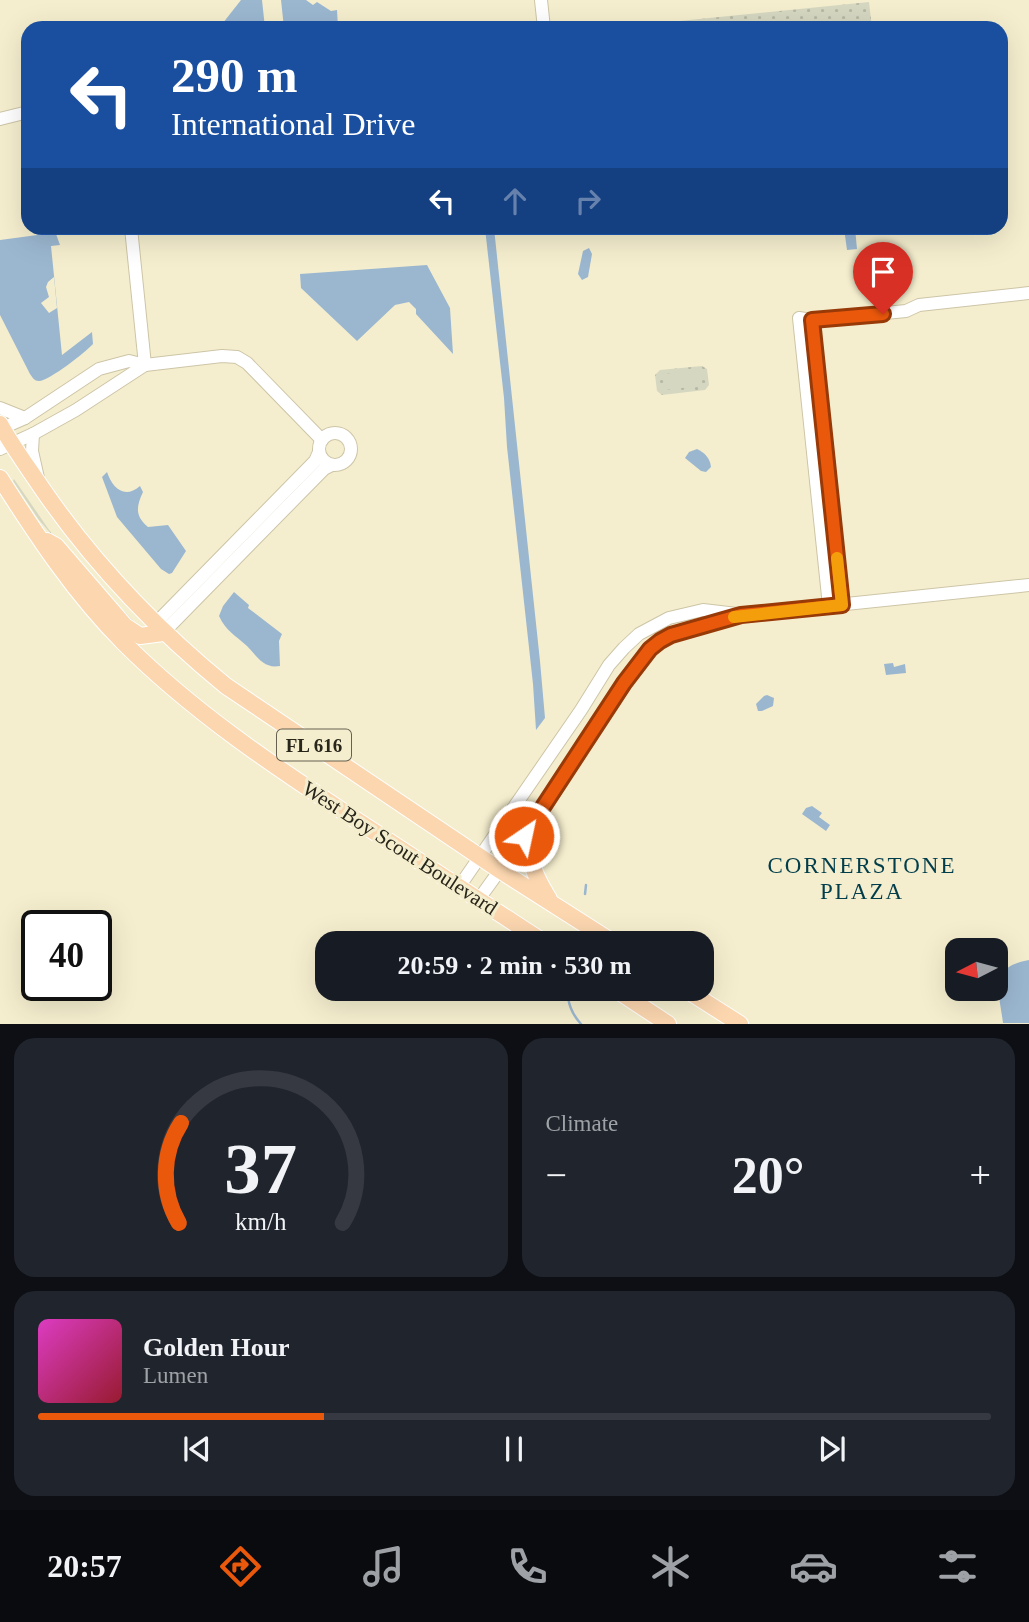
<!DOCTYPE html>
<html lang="en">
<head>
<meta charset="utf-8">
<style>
	body { margin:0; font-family:Georgia,serif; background:#20242c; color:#f1f3f6; height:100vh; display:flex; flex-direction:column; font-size:26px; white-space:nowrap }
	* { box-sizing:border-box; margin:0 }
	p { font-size:23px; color:#9ea1a6 }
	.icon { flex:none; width:38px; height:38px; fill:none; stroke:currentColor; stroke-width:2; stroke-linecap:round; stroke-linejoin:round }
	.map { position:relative; height:1024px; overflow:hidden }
	.sheet { display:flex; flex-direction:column; gap:14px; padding:14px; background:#0d0f14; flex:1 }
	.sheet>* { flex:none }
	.banner { position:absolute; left:21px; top:21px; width:987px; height:214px; border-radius:21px; box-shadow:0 7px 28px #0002; background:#1a4fa0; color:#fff; overflow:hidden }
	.needle { width:46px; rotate:264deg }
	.fabs { position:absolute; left:945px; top:938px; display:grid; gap:14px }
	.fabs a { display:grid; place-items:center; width:63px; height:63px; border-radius:14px; background:#171b24; box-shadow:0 7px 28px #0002; font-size:35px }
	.speed { position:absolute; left:21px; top:910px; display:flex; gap:14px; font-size:35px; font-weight:700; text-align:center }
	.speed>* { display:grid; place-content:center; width:91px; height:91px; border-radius:50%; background:#171b24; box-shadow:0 7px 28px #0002; line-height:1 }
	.speed .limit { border:4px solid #111; border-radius:10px; background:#fff; color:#111 }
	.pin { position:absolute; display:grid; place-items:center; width:60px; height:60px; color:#fff; margin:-72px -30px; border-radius:50% 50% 50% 0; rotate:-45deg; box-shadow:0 0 7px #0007 }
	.pin .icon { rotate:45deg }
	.me { position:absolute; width:77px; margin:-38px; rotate:34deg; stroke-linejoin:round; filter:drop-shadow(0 0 5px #0008) }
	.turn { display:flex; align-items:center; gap:24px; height:147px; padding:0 35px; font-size:32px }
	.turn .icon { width:91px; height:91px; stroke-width:2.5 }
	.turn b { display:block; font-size:49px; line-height:60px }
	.lanes { display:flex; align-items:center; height:66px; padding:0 35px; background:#0003; justify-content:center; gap:35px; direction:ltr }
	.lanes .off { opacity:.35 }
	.big { font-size:52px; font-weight:800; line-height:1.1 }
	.sheet .widget { flex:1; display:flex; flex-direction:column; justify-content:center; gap:10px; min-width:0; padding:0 24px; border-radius:21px; background:#20242c }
	.sheet .dial { align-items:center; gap:0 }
	.dial svg { height:182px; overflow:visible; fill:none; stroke:#363941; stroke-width:7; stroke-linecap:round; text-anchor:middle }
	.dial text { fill:#f1f3f6; stroke:none }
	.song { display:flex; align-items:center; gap:21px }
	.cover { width:84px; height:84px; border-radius:10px; background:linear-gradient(135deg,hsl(310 70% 55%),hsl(350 70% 35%)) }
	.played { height:7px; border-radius:4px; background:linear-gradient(90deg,#ea580c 30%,#363941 30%) }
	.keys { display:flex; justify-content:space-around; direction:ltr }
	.heat { display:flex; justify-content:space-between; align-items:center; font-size:38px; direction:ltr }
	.sheet .tiles { flex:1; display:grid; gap:14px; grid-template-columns:1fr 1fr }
	.widget:last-child { grid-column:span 2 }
	.trip { position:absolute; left:315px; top:931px; width:399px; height:70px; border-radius:21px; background:#171b24; box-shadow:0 7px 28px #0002; font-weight:800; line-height:70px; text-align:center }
	.tabs { display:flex; height:112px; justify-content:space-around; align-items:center; background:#090b0e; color:#9ea1a6 }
	.tabs .icon { width:49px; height:49px }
	.tabs .on { color:#ea580c }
	.tabs b { font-size:32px; color:#f1f3f6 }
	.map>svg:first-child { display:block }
</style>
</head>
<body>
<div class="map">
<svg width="1029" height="1024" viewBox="0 0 1029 1024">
	<defs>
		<pattern id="grass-tufts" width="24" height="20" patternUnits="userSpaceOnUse" patternTransform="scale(1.75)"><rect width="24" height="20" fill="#d5d7c1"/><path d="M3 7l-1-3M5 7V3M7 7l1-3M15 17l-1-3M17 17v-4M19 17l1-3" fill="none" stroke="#b7b8a5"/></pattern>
		<pattern id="park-dots" width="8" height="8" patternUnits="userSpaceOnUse" patternTransform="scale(1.75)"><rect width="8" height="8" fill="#d5d7c1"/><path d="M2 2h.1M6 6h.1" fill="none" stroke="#b7b8a5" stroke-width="1.8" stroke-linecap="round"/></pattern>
	</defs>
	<rect width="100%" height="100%" fill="#f5eece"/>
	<path fill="url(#grass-tufts)" d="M14,479L56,540L143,631L132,627L39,520L13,481Z"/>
	<g fill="url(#park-dots)">
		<path d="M869,2L872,28H610Z"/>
		<path d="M702,366L707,369L709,385L705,390L662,395L657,391L655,375L660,370Z"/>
	</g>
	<path fill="#d5d7c1" d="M699,370L700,386L665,390L663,374Z"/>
	<g fill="#9bb7d0">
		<path d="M241,0H262L265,28H219Z"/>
		<path d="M281,0H306L313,5L317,2L331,11L337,10L338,28H284Z"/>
		<path d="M485,228H494L540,661L545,718L536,730L533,684L507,447L504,398Z"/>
		<path d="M844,228H855L857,249L847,250Z"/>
		<path d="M45,234H56L60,245L51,246L62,355L92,332L93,344C87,351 49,381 39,381C34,381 33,378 30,374L0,315V240Z"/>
		<path d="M589,248L592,254L588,277L582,280L578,274L583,251Z"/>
		<path d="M427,265L450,308L453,354L416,314V309L409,302L395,305L357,341L301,288L300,274Z"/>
		<path d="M697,449C705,453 710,458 711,467L706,472L701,471L685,458L689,452Z"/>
		<path d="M107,472C112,487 124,500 140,486L143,492C136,507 135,516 148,527L168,525L186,551L172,573L169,574L161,569L117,517L102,477Z"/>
		<path d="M234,592L249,605L248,608L282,634L279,641L280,666C263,669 257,656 247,646C235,635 226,631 219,616L223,606Z"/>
		<path d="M893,663L894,667L905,664L906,673L886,675L884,664Z"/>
		<path d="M767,695L774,698L773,706L762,711H758L756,704L764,696Z"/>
		<path d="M812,806L822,813L819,817L830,825L826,831L802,814L806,808Z"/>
		<path d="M1029,960V1023H1003C999,991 988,967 1029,960Z"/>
	</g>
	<path fill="#f5eece" d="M54,277L57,308L49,313L41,303L49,297L46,287L48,282Z"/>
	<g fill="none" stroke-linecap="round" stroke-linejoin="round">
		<g stroke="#9bb7d0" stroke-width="2.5">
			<path d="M585,894L586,885"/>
			<path d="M567,989C568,1003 571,1013 581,1024"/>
		</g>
		<g stroke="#cdc5a7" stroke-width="14">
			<g id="minor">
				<path d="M541,0L544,28"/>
				<path d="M0,119L28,112"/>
				<path d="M131,228L145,365"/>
				<path d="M812,320L842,605"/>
				<path d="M0,408L25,418"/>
				<path d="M0,429L25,418L99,369L129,361L145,365L222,356L237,357L247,363L322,440"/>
				<circle cx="335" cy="449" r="16"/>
				<path d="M33,434L32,451L38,478"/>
				<path d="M0,449L33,434L76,410L145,365"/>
				<path d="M829,606L799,318L812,320L906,311L919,305L1029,293"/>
				<path d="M155,624L315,461L319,452"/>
				<path d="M163,633L324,469L332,465"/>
				<path d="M459,887L581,710L609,665L624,648L639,634L669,618L703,610L737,614"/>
				<path d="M479,899L538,817L624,683L650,649L671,635L741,615L1029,585"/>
			</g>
		</g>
		<g stroke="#fff" stroke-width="18">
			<g id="major">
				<path d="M0,424C12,446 27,466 41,487C93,563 155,628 226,686L501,871L614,943"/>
				<path d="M0,478C37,536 75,594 124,643C192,711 271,764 350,816C415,858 480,901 545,943"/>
				<path d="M47,541L56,546L125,626L140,636L163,633"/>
				<path d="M535,820C529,859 528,865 549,899"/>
				<path d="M615,989L668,1024"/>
				<path d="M685,989L740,1024"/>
			</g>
		</g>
		<use href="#minor" stroke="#fff" stroke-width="12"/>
		<use href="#major" stroke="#fbd6af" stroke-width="16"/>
	</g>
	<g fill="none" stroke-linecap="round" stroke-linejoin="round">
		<g stroke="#983908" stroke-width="18">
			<path id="route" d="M524,836L624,683L650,649L660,641L671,635L741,615L842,605L812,320L883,314"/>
		</g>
		<use href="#route" stroke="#ea580c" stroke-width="12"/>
		<path stroke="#f59e0b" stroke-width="12" d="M734,617L842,605L837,558"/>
	</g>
	<g text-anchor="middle" stroke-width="6" stroke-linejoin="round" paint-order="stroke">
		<rect fill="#f5eece" stroke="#666150" stroke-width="2" x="277" y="729.5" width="74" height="31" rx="5"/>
		<g font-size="19" font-weight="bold" fill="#28251a">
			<text x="314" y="752">FL 616</text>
		</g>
		<g font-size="21" fill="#28251a" stroke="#f5eece">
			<text transform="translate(400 848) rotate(33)" y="7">West Boy Scout Boulevard</text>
		</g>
		<g font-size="23" letter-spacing="2" fill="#013d4b" stroke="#f5eece">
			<text x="862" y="873">CORNERSTONE<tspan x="862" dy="26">PLAZA</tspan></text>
		</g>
	</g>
</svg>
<div class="fabs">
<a><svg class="needle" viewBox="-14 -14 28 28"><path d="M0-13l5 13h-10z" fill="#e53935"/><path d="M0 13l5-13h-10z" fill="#9ea1a6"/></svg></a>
</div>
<div class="speed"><div class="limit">40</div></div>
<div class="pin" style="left:883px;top:314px;background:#d93025"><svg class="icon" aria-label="arrive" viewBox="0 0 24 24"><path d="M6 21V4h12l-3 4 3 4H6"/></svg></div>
<svg class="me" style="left:524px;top:836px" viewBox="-20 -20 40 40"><circle r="17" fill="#ea580c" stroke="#fff" stroke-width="3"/><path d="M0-11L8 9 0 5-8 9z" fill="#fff"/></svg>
<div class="trip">20:59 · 2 min · 530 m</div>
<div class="banner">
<div class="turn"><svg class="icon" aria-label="left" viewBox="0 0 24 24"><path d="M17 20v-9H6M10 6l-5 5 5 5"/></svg><div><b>290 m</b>International Drive</div></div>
<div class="lanes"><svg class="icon" aria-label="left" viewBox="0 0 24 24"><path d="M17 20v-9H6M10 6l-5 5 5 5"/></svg><svg class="icon off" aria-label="ahead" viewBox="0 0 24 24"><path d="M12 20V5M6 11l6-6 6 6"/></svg><svg class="icon off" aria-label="right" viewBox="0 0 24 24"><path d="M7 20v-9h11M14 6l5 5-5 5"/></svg></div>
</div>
</div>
<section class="sheet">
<div class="tiles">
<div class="widget dial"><svg viewBox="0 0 100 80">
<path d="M14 69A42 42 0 1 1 86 69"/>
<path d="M14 69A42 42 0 0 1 15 25" stroke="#ea580c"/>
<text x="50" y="56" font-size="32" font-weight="700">37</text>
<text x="50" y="72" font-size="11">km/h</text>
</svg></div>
<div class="widget"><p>Climate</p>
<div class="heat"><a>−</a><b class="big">20°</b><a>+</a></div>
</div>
<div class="widget">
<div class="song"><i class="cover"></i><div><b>Golden Hour</b><p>Lumen</p></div></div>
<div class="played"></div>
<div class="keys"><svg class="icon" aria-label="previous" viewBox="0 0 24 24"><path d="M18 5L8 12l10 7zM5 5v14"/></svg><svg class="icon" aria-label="pause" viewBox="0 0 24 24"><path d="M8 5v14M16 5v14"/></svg><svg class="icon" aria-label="next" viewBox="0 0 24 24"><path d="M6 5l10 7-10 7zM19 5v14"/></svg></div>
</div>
</div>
</section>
<nav class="tabs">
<b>20:57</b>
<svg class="icon on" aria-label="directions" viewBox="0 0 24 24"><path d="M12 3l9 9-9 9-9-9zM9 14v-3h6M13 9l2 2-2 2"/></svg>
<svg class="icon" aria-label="music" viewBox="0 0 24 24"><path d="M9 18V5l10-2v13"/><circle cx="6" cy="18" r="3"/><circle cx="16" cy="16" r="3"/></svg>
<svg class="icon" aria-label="phone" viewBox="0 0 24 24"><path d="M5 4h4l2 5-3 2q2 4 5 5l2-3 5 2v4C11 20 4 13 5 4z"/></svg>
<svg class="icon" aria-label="climate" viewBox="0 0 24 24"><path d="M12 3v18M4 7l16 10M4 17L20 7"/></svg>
<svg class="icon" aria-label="car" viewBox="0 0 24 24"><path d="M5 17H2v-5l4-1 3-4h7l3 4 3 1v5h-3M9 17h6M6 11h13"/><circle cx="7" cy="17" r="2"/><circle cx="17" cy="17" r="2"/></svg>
<svg class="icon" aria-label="filters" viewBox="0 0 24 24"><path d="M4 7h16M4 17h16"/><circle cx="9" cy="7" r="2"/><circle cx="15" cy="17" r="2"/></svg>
</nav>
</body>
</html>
